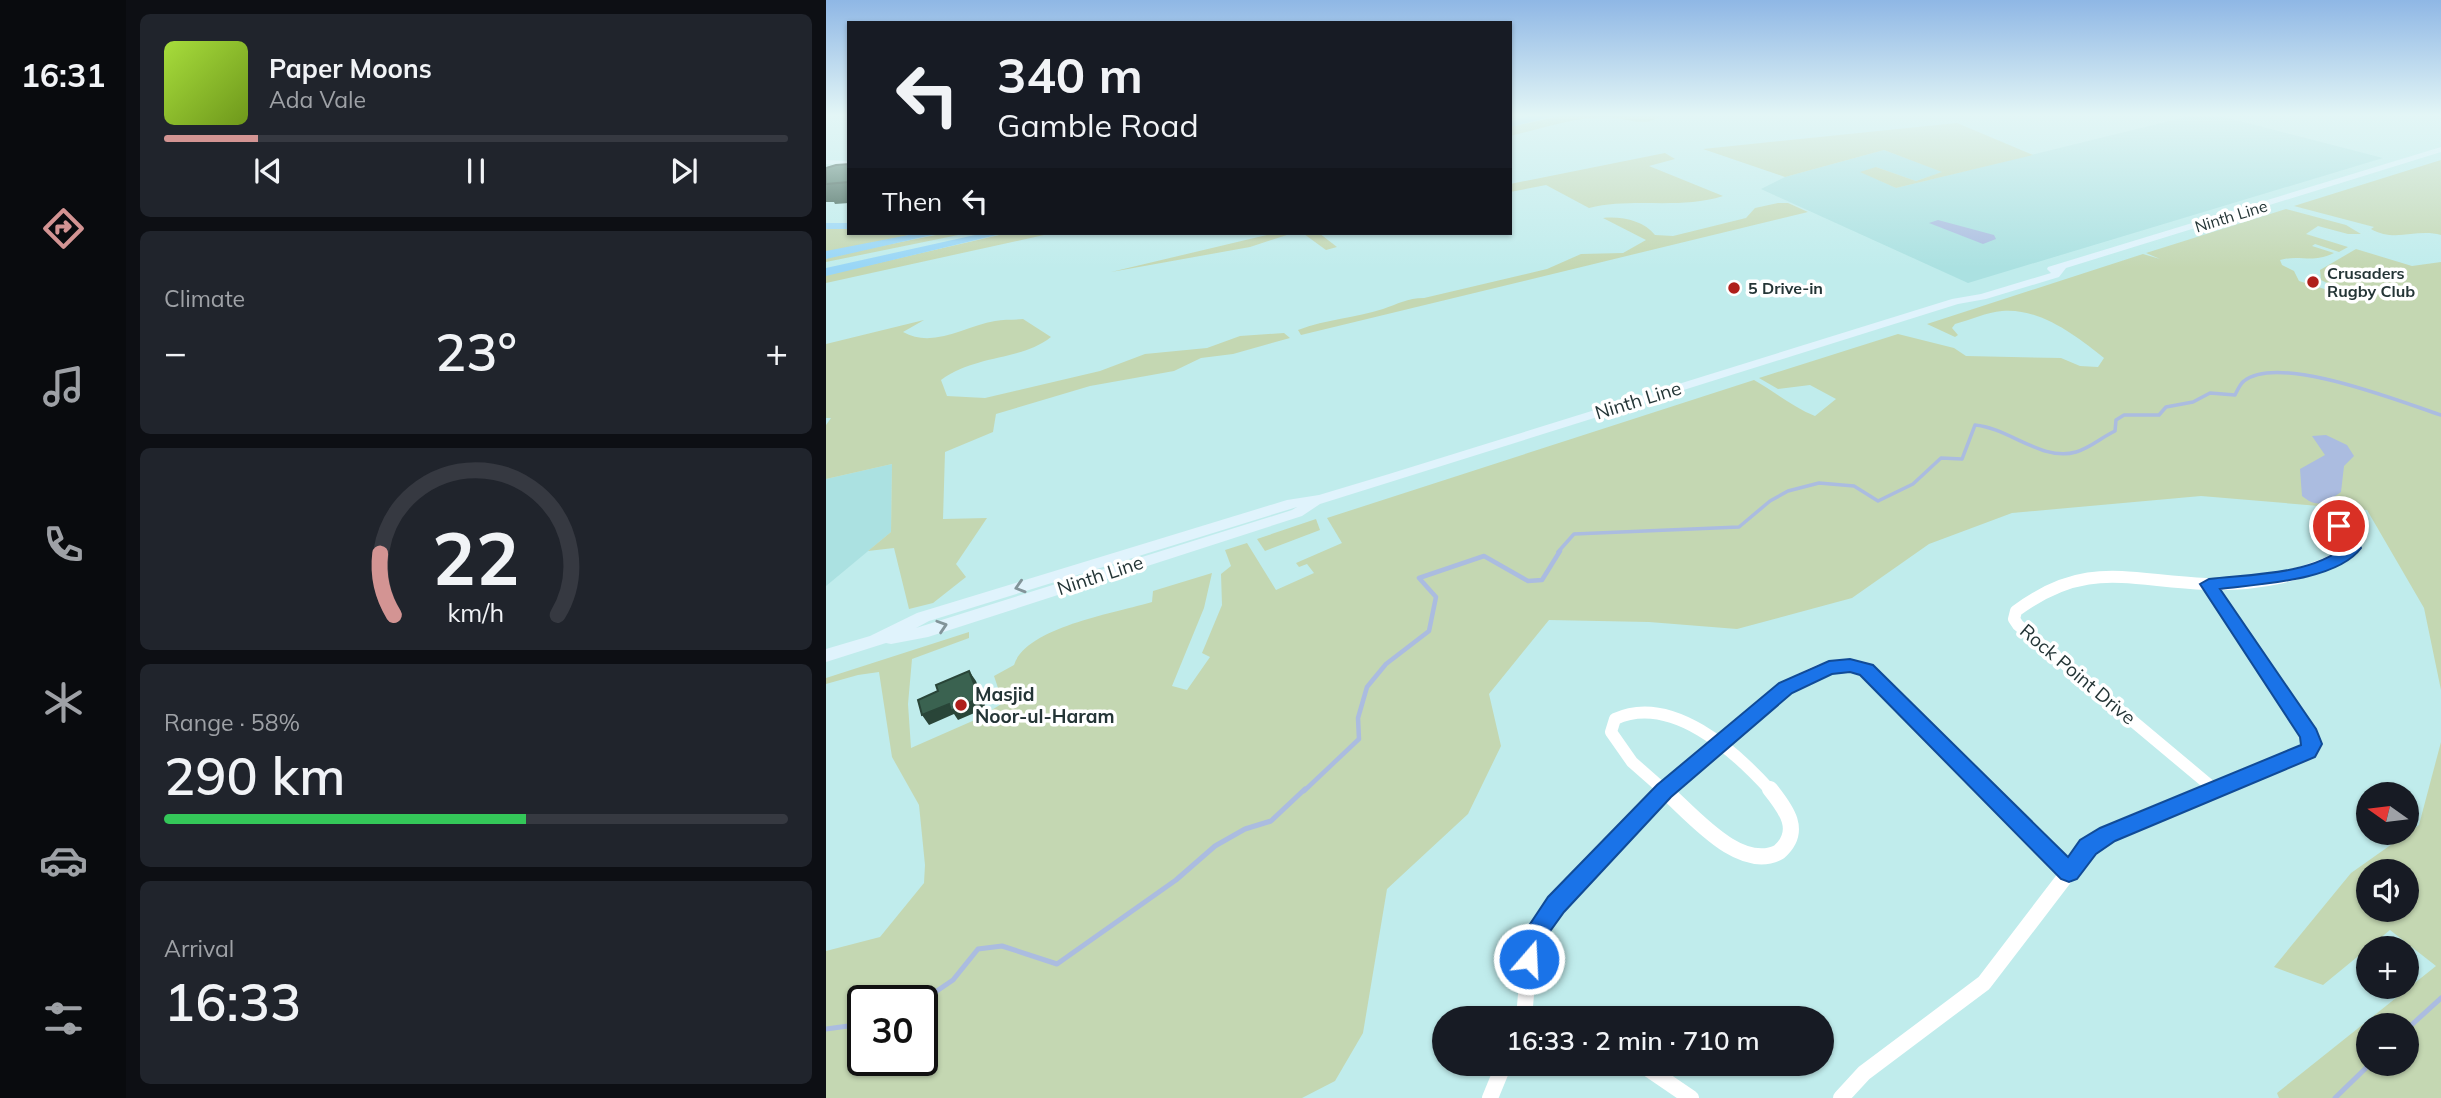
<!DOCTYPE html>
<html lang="en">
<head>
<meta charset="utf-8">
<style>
	body { margin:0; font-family:Mulish,sans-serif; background:#20242c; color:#f1f3f6; height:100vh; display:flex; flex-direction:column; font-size:26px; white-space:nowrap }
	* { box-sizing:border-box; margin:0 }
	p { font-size:23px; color:#9ea1a6 }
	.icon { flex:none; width:38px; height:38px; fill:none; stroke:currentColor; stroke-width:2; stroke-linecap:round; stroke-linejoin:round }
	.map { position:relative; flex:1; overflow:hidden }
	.panel { display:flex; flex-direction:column; gap:14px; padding:14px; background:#0d0f14; width:700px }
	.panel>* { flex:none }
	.top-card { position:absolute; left:21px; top:21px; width:665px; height:214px; border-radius:0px; box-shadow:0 2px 5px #0004; background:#171b24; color:#f1f3f6; overflow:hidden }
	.needle { width:46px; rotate:284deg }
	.buttons { position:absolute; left:1530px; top:782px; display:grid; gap:14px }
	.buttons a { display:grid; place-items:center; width:63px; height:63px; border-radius:50%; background:#171b24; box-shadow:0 2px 5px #0004; font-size:35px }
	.speed { position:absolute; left:21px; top:985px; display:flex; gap:14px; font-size:35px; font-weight:700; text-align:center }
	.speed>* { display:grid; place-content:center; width:91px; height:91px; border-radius:50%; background:#171b24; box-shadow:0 2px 5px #0004; line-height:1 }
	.speed .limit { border:4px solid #111; border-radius:10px; background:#fff; color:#111 }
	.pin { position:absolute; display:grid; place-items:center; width:60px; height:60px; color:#fff; margin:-30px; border:4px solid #fff; border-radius:50%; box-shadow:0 2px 7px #0007 }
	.me { position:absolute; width:77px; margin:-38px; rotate:19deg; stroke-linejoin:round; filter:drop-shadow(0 0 5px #0008) }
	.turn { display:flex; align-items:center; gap:24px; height:147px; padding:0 35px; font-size:32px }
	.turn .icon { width:91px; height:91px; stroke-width:2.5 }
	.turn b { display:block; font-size:49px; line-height:60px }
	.then { display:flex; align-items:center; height:66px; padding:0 35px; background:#0003; gap:14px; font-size:26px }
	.big { font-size:52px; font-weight:600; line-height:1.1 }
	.panel .card { flex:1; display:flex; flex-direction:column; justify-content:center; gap:10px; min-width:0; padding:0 24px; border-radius:10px; background:#20242c }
	.panel .dial { align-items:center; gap:0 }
	.dial svg { height:182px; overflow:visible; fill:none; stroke:#363941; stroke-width:7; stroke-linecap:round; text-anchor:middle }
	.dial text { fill:#f1f3f6; stroke:none }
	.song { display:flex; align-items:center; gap:21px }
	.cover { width:84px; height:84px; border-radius:10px; background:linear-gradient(135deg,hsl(80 70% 55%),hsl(80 70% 35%)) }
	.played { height:7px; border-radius:4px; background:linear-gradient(90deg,#d39493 15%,#363941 15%) }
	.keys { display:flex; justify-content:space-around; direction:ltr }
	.heat { display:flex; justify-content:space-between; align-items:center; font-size:38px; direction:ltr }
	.charge { height:10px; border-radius:5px; background:linear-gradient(90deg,#34c759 58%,#363941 0) }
	.trip { position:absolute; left:606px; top:1006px; width:402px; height:70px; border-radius:35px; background:#171b24; box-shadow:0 2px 5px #0004; font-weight:600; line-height:70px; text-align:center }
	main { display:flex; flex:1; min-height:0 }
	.tabs { display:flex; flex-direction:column; width:126px; justify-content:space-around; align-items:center; background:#090b0e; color:#9ea1a6 }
	.tabs .icon { width:49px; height:49px }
	.tabs .on { color:#d39493 }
	.tabs b { font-size:32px; color:#f1f3f6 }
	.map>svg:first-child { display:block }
</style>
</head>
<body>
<main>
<nav class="tabs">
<b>16:31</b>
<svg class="icon on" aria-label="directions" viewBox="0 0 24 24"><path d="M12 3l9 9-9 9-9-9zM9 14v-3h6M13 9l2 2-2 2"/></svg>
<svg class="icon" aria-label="music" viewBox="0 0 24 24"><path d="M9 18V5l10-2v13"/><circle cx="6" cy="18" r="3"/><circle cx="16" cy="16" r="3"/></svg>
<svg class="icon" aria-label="phone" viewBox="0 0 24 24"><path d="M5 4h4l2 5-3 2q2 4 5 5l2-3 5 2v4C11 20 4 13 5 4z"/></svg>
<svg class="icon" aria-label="climate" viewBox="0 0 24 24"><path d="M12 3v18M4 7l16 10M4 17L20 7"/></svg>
<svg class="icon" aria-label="car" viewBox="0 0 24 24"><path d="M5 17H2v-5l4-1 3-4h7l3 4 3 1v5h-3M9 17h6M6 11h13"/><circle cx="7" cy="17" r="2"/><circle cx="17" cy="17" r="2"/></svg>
<svg class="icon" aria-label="filters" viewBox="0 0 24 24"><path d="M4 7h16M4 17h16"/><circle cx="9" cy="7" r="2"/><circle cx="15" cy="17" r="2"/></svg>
</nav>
<section class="panel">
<div class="card">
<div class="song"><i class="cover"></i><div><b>Paper Moons</b><p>Ada Vale</p></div></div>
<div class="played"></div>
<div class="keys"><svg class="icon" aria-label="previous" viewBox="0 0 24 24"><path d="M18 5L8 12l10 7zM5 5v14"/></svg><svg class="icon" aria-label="pause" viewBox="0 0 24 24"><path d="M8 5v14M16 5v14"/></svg><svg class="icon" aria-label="next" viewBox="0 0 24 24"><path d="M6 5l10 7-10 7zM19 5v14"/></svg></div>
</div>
<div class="card"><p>Climate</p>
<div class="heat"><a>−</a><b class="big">23°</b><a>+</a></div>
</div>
<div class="card dial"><svg viewBox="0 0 100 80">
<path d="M14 69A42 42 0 1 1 86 69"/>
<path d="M14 69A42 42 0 0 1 8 42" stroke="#d39493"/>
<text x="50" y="56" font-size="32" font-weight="700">22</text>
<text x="50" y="72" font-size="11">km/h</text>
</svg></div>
<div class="card"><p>Range · 58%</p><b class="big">290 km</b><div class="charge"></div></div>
<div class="card"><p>Arrival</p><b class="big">16:33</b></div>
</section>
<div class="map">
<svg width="1615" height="1098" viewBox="0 0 1615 1098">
	<rect width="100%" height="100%" fill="#c0ecec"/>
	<g fill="#abe1e1">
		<path d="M1372,114H1386L1557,158L1142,283L935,189L959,177L1058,150L1117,172L1090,181L1050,167L1042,175L1070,188Z"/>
		<path d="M66,464L65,532L0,586V479Z"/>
	</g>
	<g fill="#c4d7b2" fill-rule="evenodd">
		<path d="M744,114H836C822,129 800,118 783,117C751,116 715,129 684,136V127Z"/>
		<path d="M1131,123L1207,155L1070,188L1034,172L1050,167L1090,181L1116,172L1058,150L959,177L877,149Z"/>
		<path d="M839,153L849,159L823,166L897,196C853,210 807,197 763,208L720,185L684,192V184Z"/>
		<path d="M1615,160V235C1590,228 1569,243 1545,229L1548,227L1468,206Z"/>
		<path d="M952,203H962L982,212L475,335L472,330C501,319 529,318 557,309C572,304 581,298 598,298L721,269L755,254L797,253L820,240L777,218C796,216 818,221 829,235L847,236L920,218L929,208Z"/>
		<path d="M1460,209L1520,225L1535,234H1522L1492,226L1480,234L1522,247L1513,252L1489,244L1486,246L1508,253C1485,264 1475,254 1454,260L1456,265L1468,271L1473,281L1511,293L1515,290L1495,280L1494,270L1530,249L1586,266L1615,262V690L1598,608L1541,510L1375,496L1186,513L1103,544L1026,598L911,629L823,622L723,620L663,694L675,746L642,814L561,889L537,1033L509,1081L476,1098H0V951L54,937L98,883L99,865L93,805L66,757L53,672L32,675L0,684V678L143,632V638L86,659L82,704L85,748L151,719L177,703L168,676L188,665C200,627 290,613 326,602L327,591L386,573L378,608L346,686L361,690L384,657L376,653L396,605L395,574L405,566L399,550L421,543L450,590L488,573L481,564L473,567L470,563L516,543L501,518L928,380C949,392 967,407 989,416L1010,399L984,385L952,389L933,378L1072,334L1128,348L1140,356L1235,358L1254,366L1272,367L1278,358C1252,337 1213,307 1176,311C1161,312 1144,320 1129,324L1126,328L1132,335L1129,337L1101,324L1317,254L1334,259L1320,253ZM37,1001H96V1060H37Z"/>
		<path d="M0,229H23V233H94L0,252Z"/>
		<path d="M120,233H142L0,262V257Z"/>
		<path d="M182,233H227L0,283V275Z"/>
		<path d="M449,233H493L511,247L500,250L478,234L467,233L424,247L285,272Z"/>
		<path d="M197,319L225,337C195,361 151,354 115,380L121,396L159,398L274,371L319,354L381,348L414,336L458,333L464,338L407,354L375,358L348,371L264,386L170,414L167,432L119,452L117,519L161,518L130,564L140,577L107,603L83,609L68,548L42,551L65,532L66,464L0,479V425L5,418H0V344L98,320L77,332C107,349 139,326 169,321C178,319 188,320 197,319Z"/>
		<path d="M490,519L494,530L439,551L431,539Z"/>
		<path d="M1615,742V1098H1453L1451,1093L1610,966L1564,930L1497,985L1448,967L1525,873L1593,825ZM1542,872H1580V910H1542ZM1542,1026H1580V1064H1542Z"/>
	</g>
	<g fill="#abbce0">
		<path d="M1112,220L1168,235L1170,239L1157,244L1103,223Z"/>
		<path d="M1500,435L1521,445L1528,456L1518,466L1515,492C1499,503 1492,509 1476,496L1474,469L1499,455L1486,436Z"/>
	</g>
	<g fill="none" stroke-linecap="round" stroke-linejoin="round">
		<path stroke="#abbce0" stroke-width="3.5" d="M732,552L748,534L913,527L944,501L962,491L993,483L1028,486L1052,501L1087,484L1115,458L1136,459L1149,425C1183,428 1216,462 1250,452C1264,448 1276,437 1289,431L1290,420L1298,415H1333L1340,407L1367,402L1384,393L1409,395C1411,391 1414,384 1418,381C1453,353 1575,402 1615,415"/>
		<path stroke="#abbce0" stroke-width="4.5" d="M478,791L533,739L532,718L541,687L560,664L603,631L610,597L593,578L658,556L702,581L716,580L734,551"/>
		<g stroke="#abbce0" stroke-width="5">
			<path d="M96,1001L127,980L152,949L176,946L231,964L350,880L389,846L419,829L445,821L479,789"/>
			<path d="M0,1029L37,1024"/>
			<path d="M1580,1030L1615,998"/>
			<path d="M1509,1098L1544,1064"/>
		</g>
		<path stroke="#fff" stroke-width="10" d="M1513,526L1527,549L1522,552"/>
		<g stroke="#fff" stroke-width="12">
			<path d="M1383,585L1486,744L1482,751L1385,791"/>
			<path d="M1388,789L1192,625L1188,619L1190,611C1260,559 1302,581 1380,584C1427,586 1484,576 1524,551"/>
			<path d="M838,791C881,755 951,681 1004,667C1017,664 1028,667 1041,670L1162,791"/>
			<path d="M839,791L806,762L785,732L789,719C845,693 909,751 945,791"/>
		</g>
		<g stroke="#fff" stroke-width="16">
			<path d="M837,789C865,813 913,873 953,852C977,831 960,809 944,789"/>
			<path d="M1160,789L1243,872"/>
			<path d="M698,1018L703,959L710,933L730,904L840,789"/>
			<path d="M815,1064L865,1098"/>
			<path d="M664,1098L678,1064"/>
			<path d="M1015,1098L1038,1073L1158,983L1262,847L1303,824L1389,789"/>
		</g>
		<g fill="#e0f3fc" fill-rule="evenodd">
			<path d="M1615,147V152L1240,268L1233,277L1160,299L1132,304L494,504L476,516L102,637L65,644L60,643L0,662V649L44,636L91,613L461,500L493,495L563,474L1126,299L1155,294L1225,273L1221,269L1222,267ZM471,507L466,510L90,628L103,621Z"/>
			<path d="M0,160L23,161V165L0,164Z"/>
		</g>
		<g fill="#99d6f6" fill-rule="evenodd">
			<path d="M718,114H736L684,127V121Z"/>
			<rect x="0" y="223" width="23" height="6"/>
			<path d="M93,233H115L0,259V251Z"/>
			<path d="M158,233H179L0,276V268Z"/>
		</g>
	</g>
	<path fill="#325445" d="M23,164V203L9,204L8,202H0V168Z"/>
	<path fill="#294538" d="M143,671L150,681L160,708L132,720L128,714L103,725L96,715Z"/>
	<g fill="#3a6250" stroke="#294538" stroke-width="2">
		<path d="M23,164V182L0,184V168L10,165Z"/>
		<path d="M143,671L154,698L125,711L123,704L96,715L92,700L112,691L110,685Z"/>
	</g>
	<defs><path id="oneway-chevron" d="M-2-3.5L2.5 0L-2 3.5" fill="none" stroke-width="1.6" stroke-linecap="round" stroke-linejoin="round" transform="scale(1.75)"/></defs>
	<g stroke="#829499">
		<use href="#oneway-chevron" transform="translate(194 587) rotate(163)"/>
		<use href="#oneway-chevron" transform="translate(116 626) rotate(-18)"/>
	</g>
	<linearGradient id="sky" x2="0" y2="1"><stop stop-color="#8fb7e5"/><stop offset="0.43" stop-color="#e3f6f6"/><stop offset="1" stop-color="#e3f6f6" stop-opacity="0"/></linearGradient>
	<rect width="1615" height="268" fill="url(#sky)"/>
	<path fill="#1a73e8" stroke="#114b97" stroke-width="2" d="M1513,521L1519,523L1535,548C1511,581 1432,584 1394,589L1490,729L1496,744L1489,757L1289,841L1270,854L1251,879L1243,882L1235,879L1034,675L1024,672L1006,674L966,693L845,797L738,912L720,937L711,967L703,970L694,967L691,959L698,933L722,897L831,785L953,683L1003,661L1024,659L1047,665L1242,857L1254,840L1274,828L1475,745L1474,737L1374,584L1383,579C1425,574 1484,575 1518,547L1506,526Z"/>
	<g fill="#af1f1b" stroke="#fff" stroke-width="2.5">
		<circle cx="1487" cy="282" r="7"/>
		<circle cx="908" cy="288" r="7"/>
		<circle cx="135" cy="705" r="7"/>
	</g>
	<g text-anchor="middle" stroke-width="7" stroke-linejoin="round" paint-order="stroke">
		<g font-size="16" fill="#243536" stroke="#fff">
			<text transform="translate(1405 216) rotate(-17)" y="6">Ninth Line</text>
		</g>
		<g font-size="16" font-weight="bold" fill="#243536" stroke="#fff" text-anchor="start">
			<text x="1501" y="279">Crusaders<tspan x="1501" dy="18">Rugby Club</tspan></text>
			<text x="922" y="294">5 Drive-in</text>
		</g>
		<g font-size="19" fill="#243536" stroke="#fff">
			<text transform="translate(812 400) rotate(-17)" y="7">Ninth Line</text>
			<text transform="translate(274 575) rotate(-18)" y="7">Ninth Line</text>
			<text transform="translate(1252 674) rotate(40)" y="7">Rock Point Drive</text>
		</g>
		<g font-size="19" font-weight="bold" fill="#243536" stroke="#fff" text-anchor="start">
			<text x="149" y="701">Masjid<tspan x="149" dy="22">Noor-ul-Haram</tspan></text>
		</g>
	</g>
</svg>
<div class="buttons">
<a><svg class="needle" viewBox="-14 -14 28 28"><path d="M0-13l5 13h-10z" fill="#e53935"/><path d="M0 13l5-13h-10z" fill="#9ea1a6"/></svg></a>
<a><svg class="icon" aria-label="sound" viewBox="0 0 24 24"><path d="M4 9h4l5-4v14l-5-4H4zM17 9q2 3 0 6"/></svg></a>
<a>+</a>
<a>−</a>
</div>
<div class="speed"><div class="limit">30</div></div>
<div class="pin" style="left:1513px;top:526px;background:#d93025"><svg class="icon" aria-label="arrive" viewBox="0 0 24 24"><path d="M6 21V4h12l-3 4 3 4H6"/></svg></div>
<svg class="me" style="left:703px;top:959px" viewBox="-20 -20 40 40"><circle r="17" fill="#1a73e8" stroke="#fff" stroke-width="3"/><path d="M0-11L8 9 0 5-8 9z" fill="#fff"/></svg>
<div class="trip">16:33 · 2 min · 710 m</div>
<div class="top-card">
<div class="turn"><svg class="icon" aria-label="left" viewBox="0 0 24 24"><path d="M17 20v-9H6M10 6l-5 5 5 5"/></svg><div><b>340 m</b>Gamble Road</div></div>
<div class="then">Then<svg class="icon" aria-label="left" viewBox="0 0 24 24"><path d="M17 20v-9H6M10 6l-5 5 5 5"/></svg></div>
</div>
</div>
</main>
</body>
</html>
